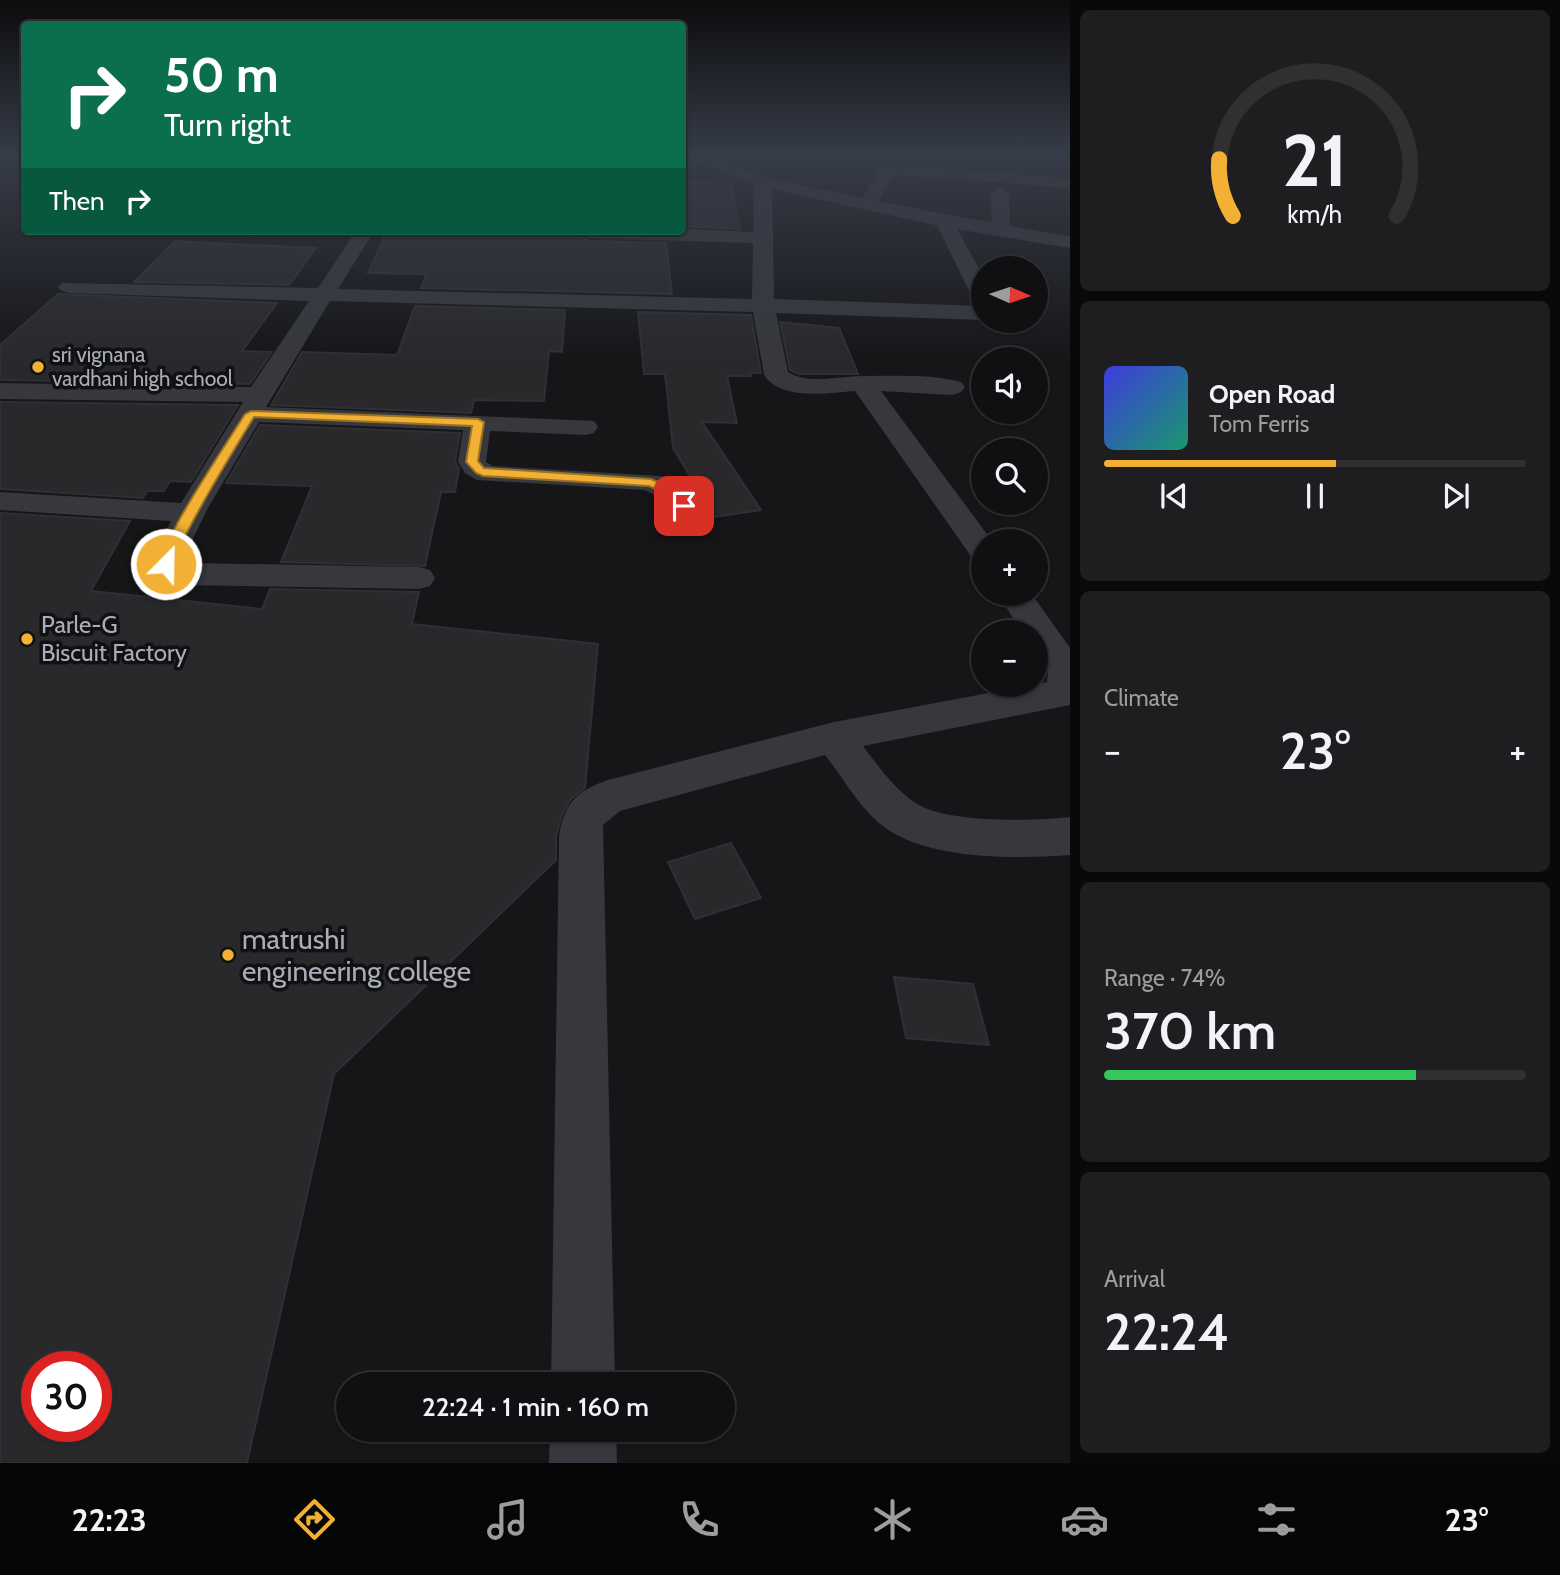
<!DOCTYPE html>
<html lang="en">
<head>
<meta charset="utf-8">
<style>
	body { margin:0; font-family:Cabin,sans-serif; background:#1e1e20; color:#f1f3f6; height:100vh; display:flex; flex-direction:column; font-size:26px; white-space:nowrap }
	* { box-sizing:border-box; margin:0 }
	p { font-size:23px; color:#9c9d9f }
	.icon { flex:none; width:38px; height:38px; fill:none; stroke:currentColor; stroke-width:2; stroke-linecap:round; stroke-linejoin:round }
	.map { position:relative; flex:1; overflow:hidden }
	.panel { display:flex; flex-direction:column; gap:10px; padding:10px; background:#09090a; width:490px }
	.panel>* { flex:none }
	.top-card { position:absolute; left:21px; top:21px; width:665px; height:214px; border-radius:7px; box-shadow:0 2px 5px #0004,0 0 0 2px #303032; background:#0b6e4f; color:#fff; overflow:hidden }
	.needle { width:46px; rotate:93deg }
	.buttons { position:absolute; left:971px; top:256px; display:grid; gap:14px }
	.buttons a { display:grid; place-items:center; width:77px; height:77px; border-radius:50%; background:#101012; box-shadow:0 2px 5px #0004,0 0 0 2px #303032; font-size:35px }
	.speed { position:absolute; left:21px; top:1351px; display:flex; gap:14px; font-size:35px; font-weight:700; text-align:center }
	.speed>* { display:grid; place-content:center; width:91px; height:91px; border-radius:50%; background:#101012; box-shadow:0 2px 5px #0004,0 0 0 2px #303032; line-height:1 }
	.speed .limit { border:10px solid #d22; background:#fff; color:#111 }
	.pin { position:absolute; display:grid; place-items:center; width:60px; height:60px; color:#fff; margin:-30px; border-radius:14px; box-shadow:0 4px 10px #0006 }
	.me { position:absolute; width:77px; margin:-38px; rotate:23deg; stroke-linejoin:round; filter:drop-shadow(0 0 5px #0008) }
	.turn { display:flex; align-items:center; gap:24px; height:147px; padding:0 28px; font-size:32px }
	.turn .icon { width:91px; height:91px; stroke-width:2.5 }
	.turn b { display:block; font-size:49px; line-height:60px }
	.then { display:flex; align-items:center; height:66px; padding:0 28px; background:#0003; gap:14px; font-size:26px }
	.big { font-size:52px; font-weight:600; line-height:1.1 }
	.panel .card { flex:1; display:flex; flex-direction:column; justify-content:center; gap:10px; min-width:0; padding:0 24px; border-radius:10px; background:#1e1e20 }
	.panel .dial { align-items:center; gap:0 }
	.dial svg { height:182px; overflow:visible; fill:none; stroke:#303032; stroke-width:7; stroke-linecap:round; text-anchor:middle }
	.dial text { fill:#f1f3f6; stroke:none }
	.song { display:flex; align-items:center; gap:21px }
	.cover { width:84px; height:84px; border-radius:10px; background:linear-gradient(135deg,hsl(240 70% 55%),hsl(160 70% 35%)) }
	.played { height:7px; border-radius:4px; background:linear-gradient(90deg,#f2b134 55%,#303032 55%) }
	.keys { display:flex; justify-content:space-around; direction:ltr }
	.heat { display:flex; justify-content:space-between; align-items:center; font-size:38px; direction:ltr }
	.charge { height:10px; border-radius:5px; background:linear-gradient(90deg,#34c759 74%,#303032 0) }
	.trip { position:absolute; left:336px; top:1372px; width:399px; height:70px; border-radius:35px; background:#101012; box-shadow:0 2px 5px #0004,0 0 0 2px #303032; font-weight:600; line-height:70px; text-align:center }
	.dock { display:flex; height:112px; justify-content:space-around; align-items:center; background:#060607; color:#9c9d9f }
	.dock .icon { width:49px; height:49px }
	.dock .active { color:#f2b134 }
	.dock b { font-size:32px; color:#f1f3f6 }
	main { display:flex; flex:1; min-height:0 }
	.map>svg:first-child { display:block }
</style>
</head>
<body>
<main>
<div class="map">
<svg width="1070" height="1463" viewBox="0 0 1070 1463">
	<rect width="100%" height="100%" fill="#161618"/>
	<g fill="#29292c" stroke="#303034" stroke-width="2" fill-rule="evenodd">
		<path d="M682,182L731,184L740,229L682,226Z"/>
		<path d="M387,231L581,236L589,241L666,243L672,294L421,288L426,274L368,273Z"/>
		<path d="M175,241L230,244L316,248L289,285L134,282Z"/>
		<path d="M58,294L277,303L242,351L272,352L250,384L0,380V345Z"/>
		<path d="M415,306L565,310L562,352L549,351L544,401L474,400L471,413L271,405L302,352L397,355Z"/>
		<path d="M638,312L751,315L761,373H751V376H727L737,423L702,422L761,510L715,517L673,448L665,374H644Z"/>
		<path d="M780,322L839,328L858,374H799L790,370Z"/>
		<path d="M0,402L238,405L191,482L170,481L164,491H147L143,498L0,489Z"/>
		<path d="M260,425L460,433L455,462L459,469L455,492H441L425,566L281,562L312,486L226,483Z"/>
		<path d="M0,513L130,521L91,591L262,609L270,589L419,592L412,624L598,644L585,788L571,799L562,815L556,836V860L334,1074L247,1463H0ZM37,1367H96V1426H37Z"/>
		<path d="M731,843L761,898L695,919L668,862Z"/>
		<path d="M894,977L973,984L989,1045L906,1038Z"/>
	</g>
	<g fill="none" stroke-linecap="round" stroke-linejoin="round">
		<g fill="#37383d" fill-rule="evenodd">
			<path d="M897,165L1070,178V188L897,175L892,176L874,208H862L859,204L880,168Z"/>
			<path d="M763,177L772,182L774,299L984,306V320L776,313L788,372C808,385 840,376 863,376C894,376 931,374 961,382L965,387L961,392L952,395L881,391L992,541H984V562L973,559L855,391C828,393 781,401 764,375L753,312L330,301L266,407L594,421L598,427L594,433L585,435L490,431L486,462L493,466L661,476L683,487L710,518L706,525C683,530 679,516 665,502C660,497 652,494 645,490L477,480L465,473L458,462L463,430L259,422L208,508L183,559L191,563L419,567L430,570L435,578L430,586L419,589L185,585L155,571L150,564L171,521L0,510V492L181,503L243,402L0,399V383L251,387L309,301L69,293L62,291L58,287L62,283L318,288L356,231H374L338,289L752,299L753,243L589,238L579,232L682,229L753,232L754,182Z"/>
			<path d="M1000,188L1009,193L1010,230L1001,236L992,230L991,193Z"/>
			<path d="M944,215L953,221L984,278V305L976,304L973,299L935,221Z"/>
			<path d="M997,593H1031L1070,648V705L863,746C878,766 894,788 914,802C945,824 1033,821 1070,817V855C1017,859 932,860 887,829C861,811 844,779 825,755L620,811L603,825L615,1384H551L559,837C564,804 576,791 608,780L834,722L1047,682L1048,671L1036,653V632H1022Z"/>
			<path d="M550,1430H616L617,1463H549Z"/>
		</g>
		<path fill="#37383d" fill-rule="evenodd" d="M685,155C721,155 743,173 777,180C874,201 972,220 1070,236V248L944,227L763,187L687,158Z"/>
		<path fill="#53555c" fill-rule="evenodd" d="M0,155H24V159L0,161Z"/>
	</g>
	<linearGradient id="sky" x2="0" y2="1"><stop stop-color="#0c0c0d"/><stop offset="0.43" stop-color="#363c48"/><stop offset="1" stop-color="#363c48" stop-opacity="0"/></linearGradient>
	<rect width="1070" height="360" fill="url(#sky)"/>
	<path fill="#f2b134" stroke="#9d7322" stroke-width="2" d="M251,411L478,419L484,422L478,461L484,468L651,479L678,490L691,506L689,508H680L669,496L649,486L483,476L476,473L466,462L472,426L254,417C224,466 194,515 170,567H161C155,548 231,437 245,414Z"/>
	<g fill="#f2b134" stroke="#111113" stroke-width="2.5">
		<circle cx="38" cy="367" r="7"/>
		<circle cx="27" cy="639" r="7"/>
		<circle cx="228" cy="955" r="7"/>
	</g>
	<g text-anchor="middle" stroke-width="7" stroke-linejoin="round" paint-order="stroke">
		<g font-size="21" fill="#a8adb8" stroke="#111113" text-anchor="start">
			<text x="52" y="362">sri vignana<tspan x="52" dy="24">vardhani high school</tspan></text>
		</g>
		<g font-size="24" fill="#a8adb8" stroke="#111113" text-anchor="start">
			<text x="41" y="633">Parle-G<tspan x="41" dy="28">Biscuit Factory</tspan></text>
		</g>
		<g font-size="28" fill="#a8adb8" stroke="#111113" text-anchor="start">
			<text x="242" y="949">matrushi<tspan x="242" dy="32">engineering college</tspan></text>
		</g>
	</g>
</svg>
<div class="buttons">
<a><svg class="needle" viewBox="-14 -14 28 28"><path d="M0-13l5 13h-10z" fill="#e53935"/><path d="M0 13l5-13h-10z" fill="#9c9d9f"/></svg></a>
<a><svg class="icon" aria-label="sound" viewBox="0 0 24 24"><path d="M4 9h4l5-4v14l-5-4H4zM17 9q2 3 0 6"/></svg></a>
<a><svg class="icon" aria-label="search" viewBox="0 0 24 24"><circle cx="10" cy="10" r="6"/><path d="M15 15l6 6"/></svg></a>
<a>+</a>
<a>−</a>
</div>
<div class="speed"><div class="limit">30</div></div>
<div class="pin" style="left:684px;top:506px;background:#d93025"><svg class="icon" aria-label="arrive" viewBox="0 0 24 24"><path d="M6 21V4h12l-3 4 3 4H6"/></svg></div>
<svg class="me" style="left:166px;top:564px" viewBox="-20 -20 40 40"><circle r="17" fill="#f2b134" stroke="#fff" stroke-width="3"/><path d="M0-11L8 9 0 5-8 9z" fill="#fff"/></svg>
<div class="trip">22:24 · 1 min · 160 m</div>
<div class="top-card">
<div class="turn"><svg class="icon" aria-label="right" viewBox="0 0 24 24"><path d="M7 20v-9h11M14 6l5 5-5 5"/></svg><div><b>50 m</b>Turn right</div></div>
<div class="then">Then<svg class="icon" aria-label="right" viewBox="0 0 24 24"><path d="M7 20v-9h11M14 6l5 5-5 5"/></svg></div>
</div>
</div>
<section class="panel">
<div class="card dial"><svg viewBox="0 0 100 80">
<path d="M14 69A42 42 0 1 1 86 69"/>
<path d="M14 69A42 42 0 0 1 8 44" stroke="#f2b134"/>
<text x="50" y="56" font-size="32" font-weight="700">21</text>
<text x="50" y="72" font-size="11">km/h</text>
</svg></div>
<div class="card">
<div class="song"><i class="cover"></i><div><b>Open Road</b><p>Tom Ferris</p></div></div>
<div class="played"></div>
<div class="keys"><svg class="icon" aria-label="previous" viewBox="0 0 24 24"><path d="M18 5L8 12l10 7zM5 5v14"/></svg><svg class="icon" aria-label="pause" viewBox="0 0 24 24"><path d="M8 5v14M16 5v14"/></svg><svg class="icon" aria-label="next" viewBox="0 0 24 24"><path d="M6 5l10 7-10 7zM19 5v14"/></svg></div>
</div>
<div class="card"><p>Climate</p>
<div class="heat"><a>−</a><b class="big">23°</b><a>+</a></div>
</div>
<div class="card"><p>Range · 74%</p><b class="big">370 km</b><div class="charge"></div></div>
<div class="card"><p>Arrival</p><b class="big">22:24</b></div>
</section>
</main>
<nav class="dock">
<b>22:23</b>
<svg class="icon active" aria-label="directions" viewBox="0 0 24 24"><path d="M12 3l9 9-9 9-9-9zM9 14v-3h6M13 9l2 2-2 2"/></svg>
<svg class="icon" aria-label="music" viewBox="0 0 24 24"><path d="M9 18V5l10-2v13"/><circle cx="6" cy="18" r="3"/><circle cx="16" cy="16" r="3"/></svg>
<svg class="icon" aria-label="phone" viewBox="0 0 24 24"><path d="M5 4h4l2 5-3 2q2 4 5 5l2-3 5 2v4C11 20 4 13 5 4z"/></svg>
<svg class="icon" aria-label="climate" viewBox="0 0 24 24"><path d="M12 3v18M4 7l16 10M4 17L20 7"/></svg>
<svg class="icon" aria-label="car" viewBox="0 0 24 24"><path d="M5 17H2v-5l4-1 3-4h7l3 4 3 1v5h-3M9 17h6M6 11h13"/><circle cx="7" cy="17" r="2"/><circle cx="17" cy="17" r="2"/></svg>
<svg class="icon" aria-label="filters" viewBox="0 0 24 24"><path d="M4 7h16M4 17h16"/><circle cx="9" cy="7" r="2"/><circle cx="15" cy="17" r="2"/></svg>
<b>23°</b>
</nav>
</body>
</html>
